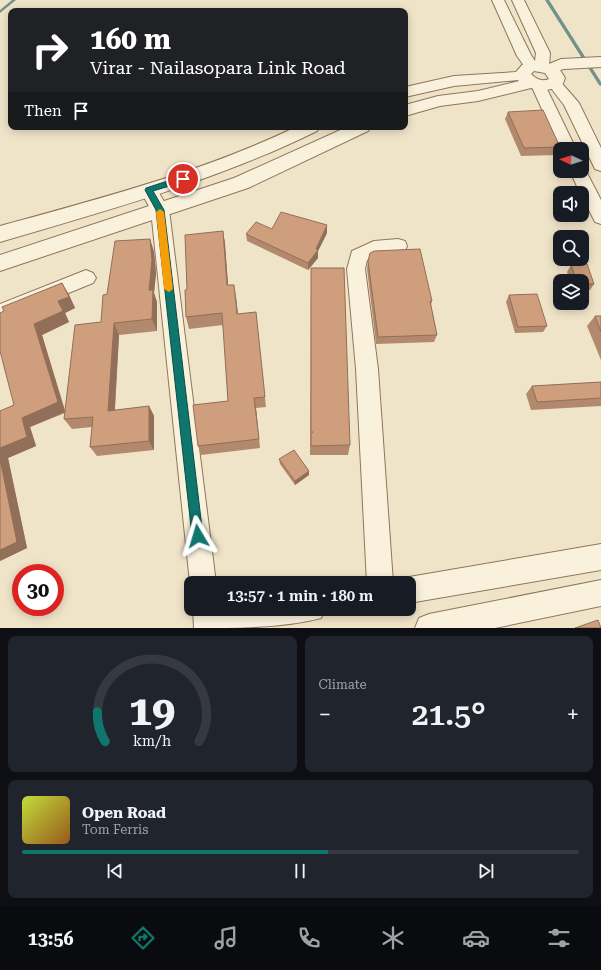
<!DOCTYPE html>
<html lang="en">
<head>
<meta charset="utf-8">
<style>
	body { margin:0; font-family:"Roboto Serif",serif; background:#20242c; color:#f1f3f6; height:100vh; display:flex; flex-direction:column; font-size:15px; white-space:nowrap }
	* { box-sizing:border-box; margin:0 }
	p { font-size:13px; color:#9ea1a6 }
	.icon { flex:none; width:22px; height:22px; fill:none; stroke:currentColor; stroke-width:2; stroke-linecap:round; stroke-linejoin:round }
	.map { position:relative; height:628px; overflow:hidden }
	.details { display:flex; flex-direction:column; gap:8px; padding:8px; background:#0d0f14; flex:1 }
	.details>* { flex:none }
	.top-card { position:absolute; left:8px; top:8px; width:400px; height:122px; border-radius:8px; box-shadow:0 2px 10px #0003; background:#202124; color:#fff; overflow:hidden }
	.needle { width:26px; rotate:274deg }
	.tools { position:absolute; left:553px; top:142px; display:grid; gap:8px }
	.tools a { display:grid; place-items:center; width:36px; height:36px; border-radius:8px; background:#171b24; box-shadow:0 2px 10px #0003; font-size:20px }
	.speed { position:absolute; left:12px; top:564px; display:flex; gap:8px; font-size:20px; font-weight:700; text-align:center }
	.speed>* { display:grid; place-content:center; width:52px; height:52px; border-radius:50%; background:#171b24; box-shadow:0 2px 10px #0003; line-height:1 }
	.speed .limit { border:6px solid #d22; background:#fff; color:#111 }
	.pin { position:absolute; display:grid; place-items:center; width:34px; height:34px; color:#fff; margin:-17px; border:2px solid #fff; border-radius:50%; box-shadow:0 1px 4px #0007 }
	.me { position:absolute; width:44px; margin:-22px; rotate:353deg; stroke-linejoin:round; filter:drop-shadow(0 0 3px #0008) }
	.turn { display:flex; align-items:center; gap:14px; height:84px; padding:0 16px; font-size:18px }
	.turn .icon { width:52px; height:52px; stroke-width:2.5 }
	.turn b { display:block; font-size:28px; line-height:34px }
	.then { display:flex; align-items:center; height:38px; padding:0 16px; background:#0003; gap:8px; font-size:15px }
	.big { font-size:30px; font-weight:600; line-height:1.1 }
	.details .tile { flex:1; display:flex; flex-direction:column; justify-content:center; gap:6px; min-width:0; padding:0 14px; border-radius:8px; background:#20242c }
	.details .dial { align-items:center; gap:0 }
	.dial svg { height:104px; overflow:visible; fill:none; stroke:#363941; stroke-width:7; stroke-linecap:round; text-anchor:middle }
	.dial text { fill:#f1f3f6; stroke:none }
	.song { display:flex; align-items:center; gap:12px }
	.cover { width:48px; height:48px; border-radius:6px; background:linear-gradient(135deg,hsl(70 70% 55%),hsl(30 70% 35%)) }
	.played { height:4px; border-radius:2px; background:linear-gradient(90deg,#0f766e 55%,#363941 55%) }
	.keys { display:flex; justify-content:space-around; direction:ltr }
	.heat { display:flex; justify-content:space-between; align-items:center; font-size:22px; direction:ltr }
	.details .tiles { flex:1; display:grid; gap:8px; grid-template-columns:1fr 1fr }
	.tile:last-child { grid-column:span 2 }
	.trip { position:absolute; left:184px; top:576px; width:232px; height:40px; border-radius:8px; background:#171b24; box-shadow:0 2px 10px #0003; font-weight:600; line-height:40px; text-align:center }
	.menu { display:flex; height:64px; justify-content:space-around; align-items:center; background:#090b0e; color:#9ea1a6 }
	.menu .icon { width:28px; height:28px }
	.menu .on { color:#0f766e }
	.menu b { font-size:18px; color:#f1f3f6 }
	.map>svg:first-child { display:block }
</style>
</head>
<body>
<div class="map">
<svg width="601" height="628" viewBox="0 0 601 628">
	<rect width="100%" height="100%" fill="#f0e4c8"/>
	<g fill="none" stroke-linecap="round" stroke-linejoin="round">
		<g fill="#6f938a" fill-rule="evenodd">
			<path d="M12,0H16L0,13V10Z"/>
			<path d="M545,0H549L601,82V86L599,85Z"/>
		</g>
		<g stroke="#8d765c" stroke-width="2">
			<g id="minor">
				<path d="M492,0H504L531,55L535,61L536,53L512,0H524L550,53L549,67L547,70L542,71L527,70L517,56Z"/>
				<path d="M554,78L559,80L579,103L601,148V171L595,169L564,105L547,83L549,80Z"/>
				<path d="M538,80L543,82L545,85L576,149H560L531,85L533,82Z"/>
				<path d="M582,166L586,171L601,200V224L595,222L582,196V193H580L570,171H582Z"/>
				<path d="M149,184L155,186L169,210L216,583H191V585L190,583L151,210L140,190L143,186Z"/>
				<path d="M398,239L405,241L407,246L405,251L377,255L367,260L365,269L378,369L393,583H367L356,369L347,269L352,251L374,241Z"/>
				<path d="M86,270L93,273L96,278L93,283L0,321V304Z"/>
				<path d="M601,544V570L409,603V583H399L400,581L409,577Z"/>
				<path d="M601,580V606L495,628H415L419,618L429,614Z"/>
				<path d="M193,609H219L220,614L246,609H325L321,618C284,628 235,628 194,628Z"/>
			</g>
		</g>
		<g stroke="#8d765c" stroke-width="2">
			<g id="tertiary">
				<path d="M601,57V67L564,69L560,70L565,78L562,86L547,90L531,88L478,101L440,106L405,116V105L438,96L478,91L519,81L518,80L454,86L405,97V87L454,76L516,72L522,65L535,61L549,64L561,59ZM534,71L545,73L549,79C542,82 536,79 531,74Z"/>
				<path d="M296,127H320L317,131C216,181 108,210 0,242V226C101,198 202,172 296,127Z"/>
				<path d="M347,127H371L368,131L248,188L0,271V255L234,178Z"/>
			</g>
		</g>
		<use href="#minor" fill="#faf1dc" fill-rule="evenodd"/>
		<use href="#tertiary" fill="#faf1dc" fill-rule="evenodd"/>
	</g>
	<g fill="#b2896c">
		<path d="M508,112L560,147L557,155L521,156L505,119Z"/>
		<path d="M272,229L327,233L318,251V258L308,270L247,241L246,234Z"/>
		<path d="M223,231L225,244L228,285L236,297L238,314L256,312L266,407L256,408L260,448L201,455L198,446L228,401L223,325L189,329L186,317Z"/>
		<path d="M150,239L154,252L156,273L154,293L157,302V331L119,335L115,410L149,406L154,416V450L97,456L90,447L92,427L72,429L64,419L65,413L30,427L36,446L8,458L27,548L0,561V411L14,405L4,311L62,283L69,295L75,308L65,313L69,322L42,335L65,410L101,322L107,294Z"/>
		<path d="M368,261L432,301L431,305L437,335L434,342L376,344L367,269Z"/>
		<path d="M571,265L594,284L590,290L582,291V281H570L567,272Z"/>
		<path d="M311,281L350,445L348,455H310Z"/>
		<path d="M509,295L547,326L543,332L515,333L506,302Z"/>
		<path d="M595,316H601V360L587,326Z"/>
		<path d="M601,382V406L531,410L526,394L532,386Z"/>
		<path d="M279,459L309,471V475L295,485L280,464Z"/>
	</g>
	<g fill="#916f58">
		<path d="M327,225V233L318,251V258L308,270V263Z"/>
		<path d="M223,231L225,244L229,298L227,285Z"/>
		<path d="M150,239L154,252L156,273L154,293L157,302V331L152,319L149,290Z"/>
		<path d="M62,283L69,295L75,308L65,313L69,322L42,335L65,412L30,427L36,446L8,458L27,548L0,561V448L22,418L34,324L58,301Z"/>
		<path d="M234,285L236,297L239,326L237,314Z"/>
		<path d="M114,323L119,335L114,421L108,411Z"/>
		<path d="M254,398L256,408L260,448L259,439Z"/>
		<path d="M149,406L154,416V450L149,441Z"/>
		<path d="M309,471V475L295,485V481Z"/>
	</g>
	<g fill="#cf9f7d" stroke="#916f58">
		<path d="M543,110L560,147L524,148L508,112Z"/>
		<path d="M281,212L327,225L316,249L318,250L308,263L246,234L256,222L272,229Z"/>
		<path d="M223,231L227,285H234L237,314L256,312L265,397L254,398L259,439L198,446L193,405L228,401L222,313L186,317L185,290L187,289L185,235Z"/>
		<path d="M150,239L152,260L149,290H153L152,319L114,323L108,411L149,406V441L90,447L93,417L64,419L75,325L101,322L103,295L107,294L115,241Z"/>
		<path d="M420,249L432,301H430L437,335L378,337L368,261L370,253L374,251Z"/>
		<path d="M587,264L594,284H582V281H577L571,265Z"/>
		<path d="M311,268H344L350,445L311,446V433L313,432H311Z"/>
		<path d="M62,283L69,297L58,301L63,311L34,324L58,402L22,418L27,437L0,448V411L14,405L0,351V313L4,311L2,307Z"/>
		<path d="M537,294L547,326L518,327L509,295Z"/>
		<path d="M595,316H601V332Z"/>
		<path d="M601,382V398L537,402L532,386Z"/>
		<path d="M294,450L309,471L295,481L279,459Z"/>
		<path d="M0,459L17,542L0,550Z"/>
		<path d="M598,620L601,628H575Z"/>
	</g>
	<path fill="#0f766e" stroke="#0a4d48" d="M183,176L186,177V181L153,191L164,210L203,536L202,540L198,542L194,540L192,536L156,210L145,190L146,188Z"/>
	<path fill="#f59e0b" d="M160,209L164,212L173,289L169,292L164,289L156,212Z"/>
</svg>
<div class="tools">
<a><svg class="needle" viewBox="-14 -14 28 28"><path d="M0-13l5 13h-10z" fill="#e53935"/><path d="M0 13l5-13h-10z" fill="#9ea1a6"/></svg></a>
<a><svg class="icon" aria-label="sound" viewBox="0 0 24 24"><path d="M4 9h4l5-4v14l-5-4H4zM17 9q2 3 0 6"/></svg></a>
<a><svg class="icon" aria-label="search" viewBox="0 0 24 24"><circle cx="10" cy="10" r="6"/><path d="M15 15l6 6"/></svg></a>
<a><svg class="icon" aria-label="layers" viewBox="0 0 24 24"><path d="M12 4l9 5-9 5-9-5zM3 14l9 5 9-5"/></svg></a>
</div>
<div class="speed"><div class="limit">30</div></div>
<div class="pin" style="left:183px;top:179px;background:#d93025"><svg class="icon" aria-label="arrive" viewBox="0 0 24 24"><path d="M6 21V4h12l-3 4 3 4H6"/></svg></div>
<svg class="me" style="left:198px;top:536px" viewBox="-20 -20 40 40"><path d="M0-17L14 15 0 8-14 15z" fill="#0f766e" stroke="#fff" stroke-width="4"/></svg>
<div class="trip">13:57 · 1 min · 180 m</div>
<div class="top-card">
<div class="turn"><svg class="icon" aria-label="right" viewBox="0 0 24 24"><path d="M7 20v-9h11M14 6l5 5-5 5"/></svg><div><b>160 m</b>Virar - Nailasopara Link Road</div></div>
<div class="then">Then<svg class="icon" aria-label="arrive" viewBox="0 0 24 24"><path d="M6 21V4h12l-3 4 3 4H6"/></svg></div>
</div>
</div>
<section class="details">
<div class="tiles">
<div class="tile dial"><svg viewBox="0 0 100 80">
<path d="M14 69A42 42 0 1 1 86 69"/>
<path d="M14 69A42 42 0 0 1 8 46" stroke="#0f766e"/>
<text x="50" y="56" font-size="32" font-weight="700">19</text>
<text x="50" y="72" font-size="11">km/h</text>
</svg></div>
<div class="tile"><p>Climate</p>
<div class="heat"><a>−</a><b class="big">21.5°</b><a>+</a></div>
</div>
<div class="tile">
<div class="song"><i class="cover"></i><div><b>Open Road</b><p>Tom Ferris</p></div></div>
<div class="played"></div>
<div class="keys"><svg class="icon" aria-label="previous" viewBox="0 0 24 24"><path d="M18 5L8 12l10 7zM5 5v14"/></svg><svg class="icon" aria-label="pause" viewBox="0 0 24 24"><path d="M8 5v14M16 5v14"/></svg><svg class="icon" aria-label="next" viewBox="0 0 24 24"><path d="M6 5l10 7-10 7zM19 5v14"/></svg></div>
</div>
</div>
</section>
<nav class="menu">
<b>13:56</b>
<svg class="icon on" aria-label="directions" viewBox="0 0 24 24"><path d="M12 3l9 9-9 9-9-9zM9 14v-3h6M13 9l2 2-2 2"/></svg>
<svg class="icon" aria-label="music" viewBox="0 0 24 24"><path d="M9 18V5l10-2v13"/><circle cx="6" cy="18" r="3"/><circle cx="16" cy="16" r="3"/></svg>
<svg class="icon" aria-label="phone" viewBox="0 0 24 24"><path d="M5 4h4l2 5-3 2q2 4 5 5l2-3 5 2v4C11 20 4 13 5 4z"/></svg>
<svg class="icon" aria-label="climate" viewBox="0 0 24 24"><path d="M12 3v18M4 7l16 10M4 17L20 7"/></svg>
<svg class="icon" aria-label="car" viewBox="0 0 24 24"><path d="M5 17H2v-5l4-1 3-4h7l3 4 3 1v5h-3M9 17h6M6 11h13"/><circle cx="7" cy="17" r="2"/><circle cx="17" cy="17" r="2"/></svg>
<svg class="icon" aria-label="filters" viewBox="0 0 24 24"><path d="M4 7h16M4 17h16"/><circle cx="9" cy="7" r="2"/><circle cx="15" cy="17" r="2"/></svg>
</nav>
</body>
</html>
